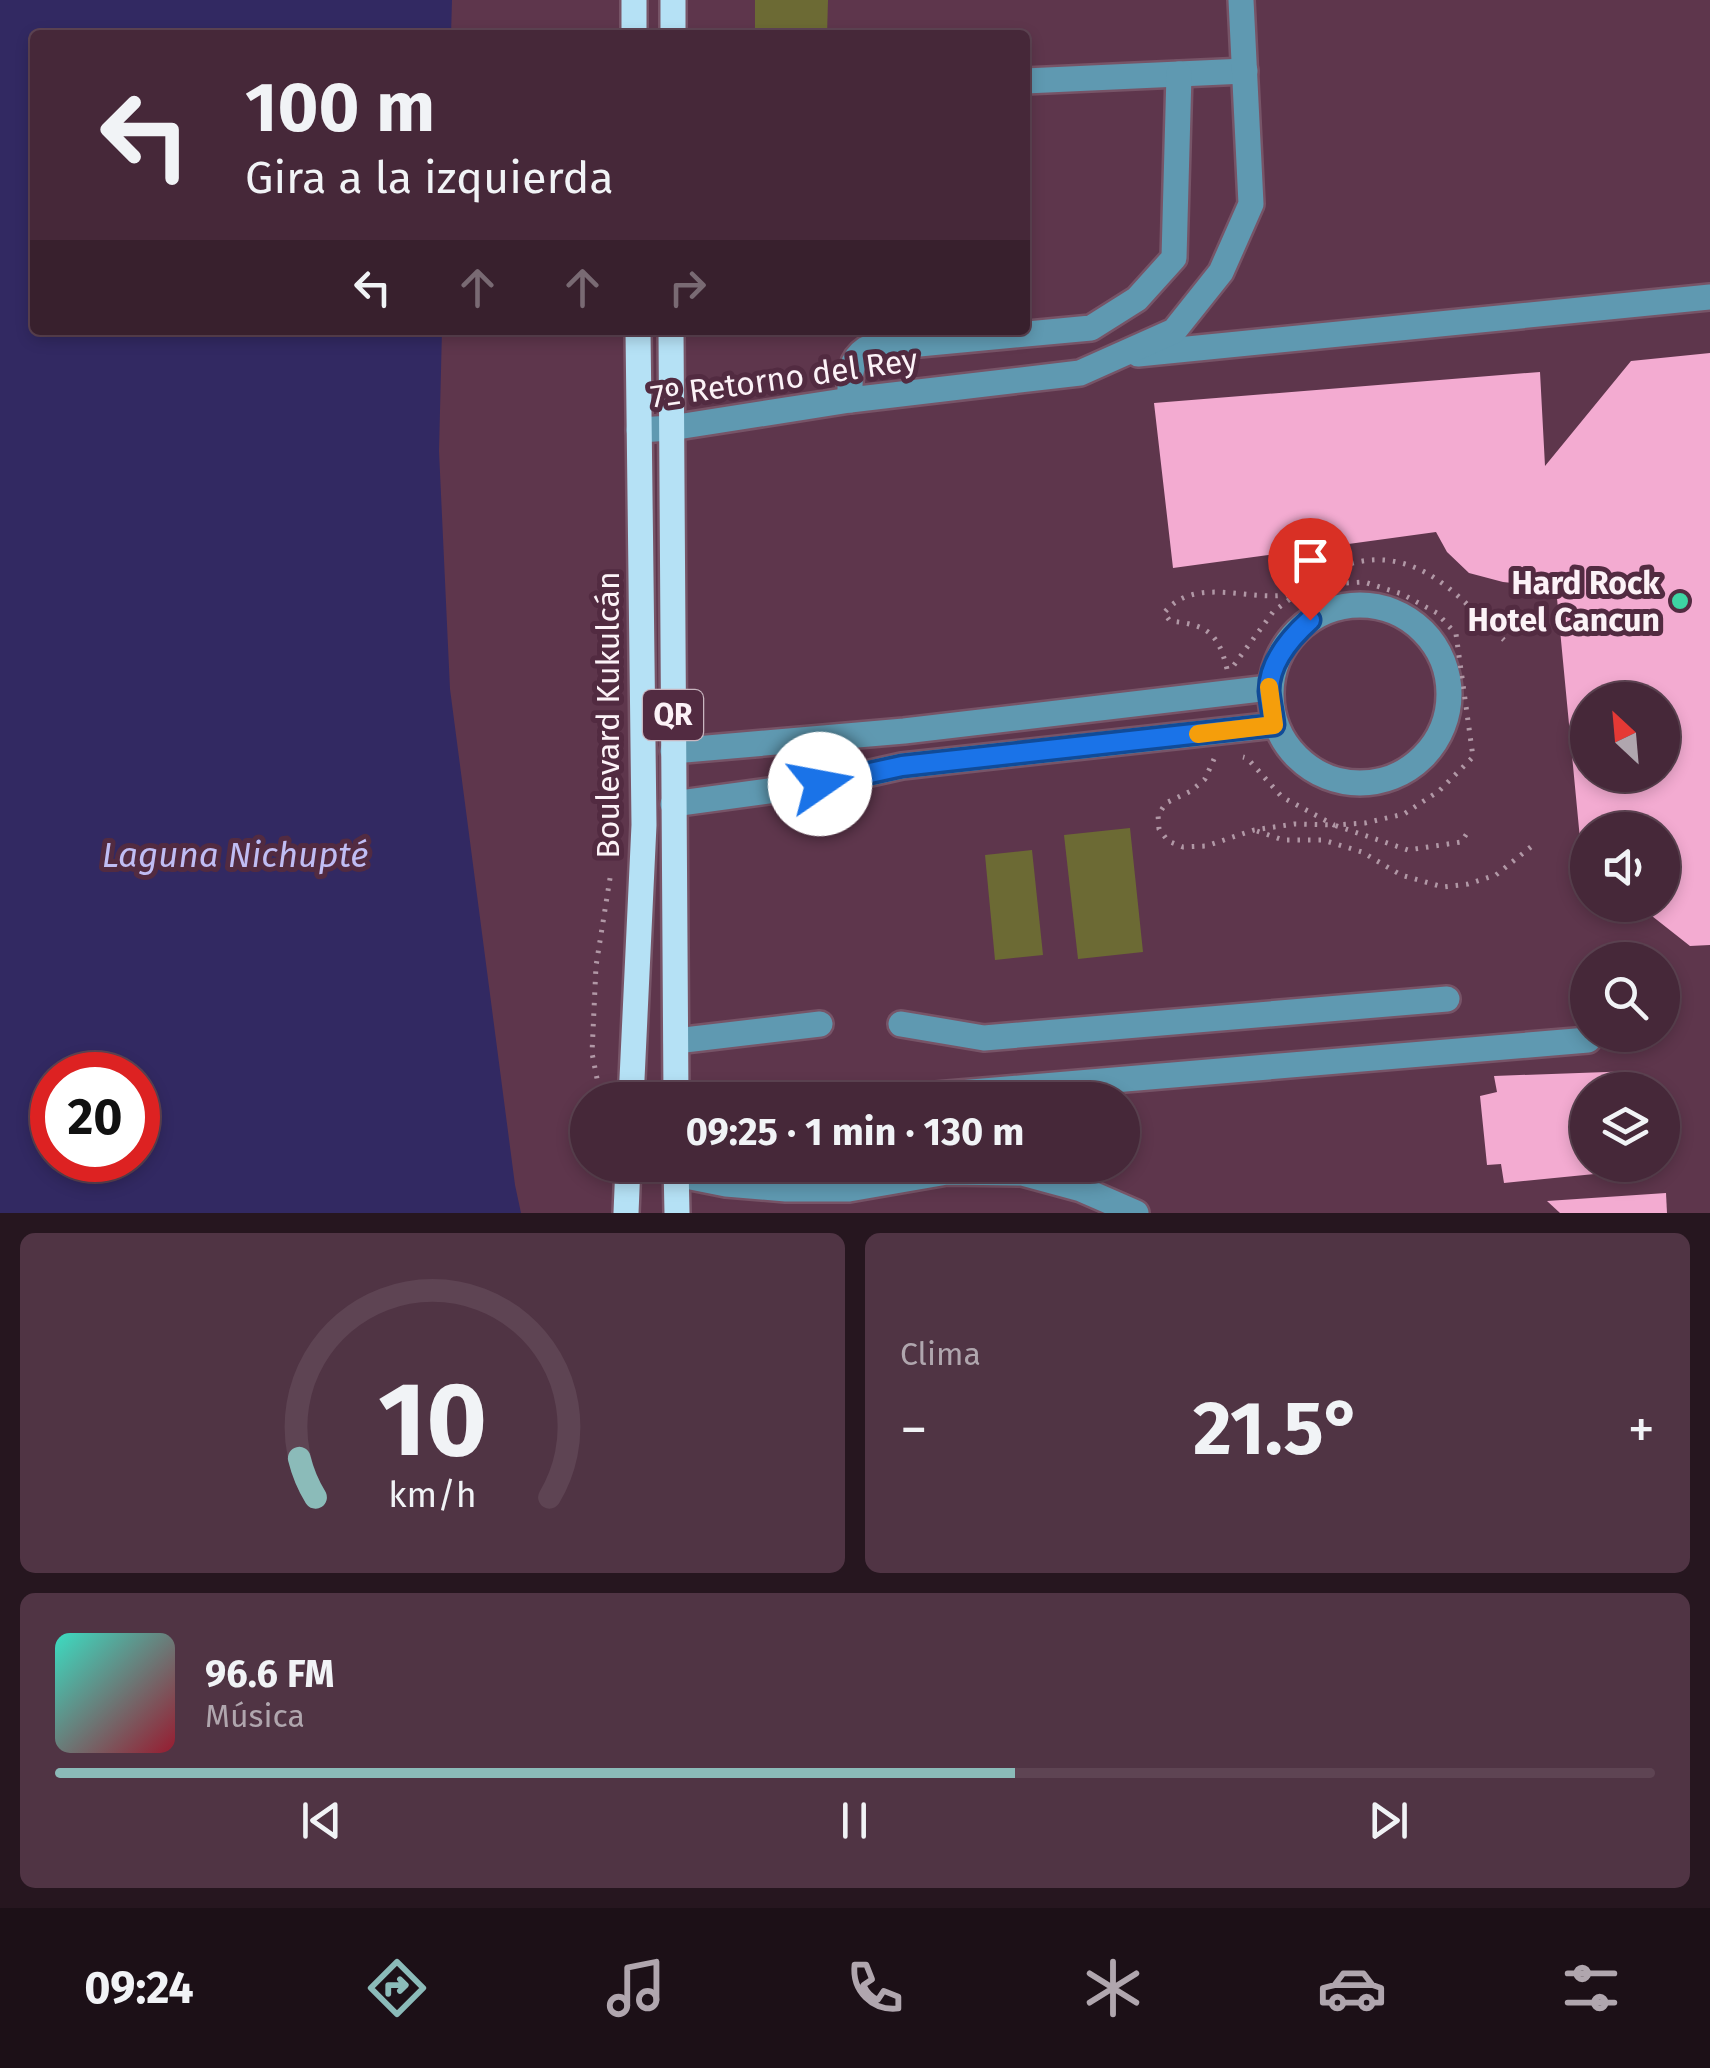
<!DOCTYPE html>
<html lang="es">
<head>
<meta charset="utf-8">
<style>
	body { margin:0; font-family:"Fira Sans",sans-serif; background:#503444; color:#f1f3f6; height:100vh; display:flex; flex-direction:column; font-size:38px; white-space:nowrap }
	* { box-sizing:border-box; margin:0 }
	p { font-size:32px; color:#b0a6ae }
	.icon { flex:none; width:55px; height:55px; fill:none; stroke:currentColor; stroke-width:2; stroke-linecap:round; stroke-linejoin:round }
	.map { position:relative; height:1213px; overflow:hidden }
	.side { display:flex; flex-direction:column; gap:20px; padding:20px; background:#26161f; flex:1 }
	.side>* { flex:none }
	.hud { position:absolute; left:30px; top:30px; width:1000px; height:305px; border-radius:10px; box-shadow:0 5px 15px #0003,0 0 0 2px #5e4453; background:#462839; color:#f1f3f6; overflow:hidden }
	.needle { width:65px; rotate:334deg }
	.tools { position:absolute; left:1570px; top:682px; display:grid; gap:20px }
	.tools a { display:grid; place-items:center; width:110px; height:110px; border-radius:50%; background:#462839; box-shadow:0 5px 15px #0003,0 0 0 2px #5e4453; font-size:50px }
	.speed { position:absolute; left:30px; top:1052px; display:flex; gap:20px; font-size:50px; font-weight:700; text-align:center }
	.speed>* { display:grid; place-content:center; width:130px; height:130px; border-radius:50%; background:#462839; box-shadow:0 5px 15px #0003,0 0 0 2px #5e4453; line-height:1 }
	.speed .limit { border:15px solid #d22; background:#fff; color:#111 }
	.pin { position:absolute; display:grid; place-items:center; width:85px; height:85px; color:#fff; margin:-102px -42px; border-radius:50% 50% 50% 0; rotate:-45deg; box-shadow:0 0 10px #0007 }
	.pin .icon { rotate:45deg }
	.me { position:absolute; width:110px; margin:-55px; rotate:78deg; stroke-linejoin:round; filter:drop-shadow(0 0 8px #0008) }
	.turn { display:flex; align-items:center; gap:35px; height:210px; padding:0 50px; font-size:45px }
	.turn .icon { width:130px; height:130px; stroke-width:2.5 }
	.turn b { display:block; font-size:70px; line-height:85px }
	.lanes { display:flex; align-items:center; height:95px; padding:0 50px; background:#0003; justify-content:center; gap:50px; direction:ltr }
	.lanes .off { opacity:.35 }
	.big { font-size:75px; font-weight:700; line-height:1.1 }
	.side .tile { flex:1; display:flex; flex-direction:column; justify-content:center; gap:15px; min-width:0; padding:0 35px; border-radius:15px; background:#503444 }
	.side .dial { align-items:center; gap:0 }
	.dial svg { height:260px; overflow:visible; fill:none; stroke:#5e4453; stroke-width:7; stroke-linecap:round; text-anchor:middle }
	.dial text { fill:#f1f3f6; stroke:none }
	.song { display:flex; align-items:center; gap:30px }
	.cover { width:120px; height:120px; border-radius:15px; background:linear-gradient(135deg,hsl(170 70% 55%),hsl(350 70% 35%)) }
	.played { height:10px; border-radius:5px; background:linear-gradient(90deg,#8bbbb9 60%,#5e4453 60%) }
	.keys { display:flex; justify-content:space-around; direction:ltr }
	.heat { display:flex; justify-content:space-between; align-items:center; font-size:55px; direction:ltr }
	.side .tiles { flex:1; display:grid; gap:20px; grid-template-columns:1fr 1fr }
	.tile:last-child { grid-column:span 2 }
	.trip { position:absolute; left:570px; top:1082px; width:570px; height:100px; border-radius:50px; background:#462839; box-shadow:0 5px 15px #0003,0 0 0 2px #5e4453; font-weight:700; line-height:100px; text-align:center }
	.dock { display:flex; height:160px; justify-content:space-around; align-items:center; background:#1c1017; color:#b0a6ae }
	.dock .icon { width:70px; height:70px }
	.dock .current { color:#8bbbb9 }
	.dock b { font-size:45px; color:#f1f3f6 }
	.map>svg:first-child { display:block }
</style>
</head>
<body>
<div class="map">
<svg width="1710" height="1213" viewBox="0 0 1710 1213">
	<rect width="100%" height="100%" fill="#5e364c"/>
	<g fill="#6c6a34">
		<path d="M755,0H828L827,35H755Z"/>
		<path d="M1130,828L1143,952L1078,959L1064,835Z"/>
		<path d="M1032,850L1043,955L995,960L985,855Z"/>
	</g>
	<path fill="#322962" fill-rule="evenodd" d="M0,0H452L451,35H35V330H442L439,451L450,689L515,1185L521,1213H0ZM52,1075H138V1160H52Z"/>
	<g fill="#f3abd1" fill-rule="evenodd">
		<path d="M1710,353V945L1690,946L1638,905H1662V830H1588V864L1582,860L1556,588L1503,582L1469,573L1447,552L1436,532L1173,568L1154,403L1540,372L1545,466L1631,361ZM1588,700H1662V775H1588Z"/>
		<path d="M1634,1071L1633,1083L1650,1086L1651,1090H1588V1165H1645V1169L1504,1183L1501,1164L1487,1165L1480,1096L1497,1092L1494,1076Z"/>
		<path d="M1666,1193L1667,1213H1560L1547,1201Z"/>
	</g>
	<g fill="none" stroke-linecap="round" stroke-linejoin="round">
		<g stroke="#775467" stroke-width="30">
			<g id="minor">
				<path d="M1025,81L1245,71"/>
				<path d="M1138,354L1710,297"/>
				<path d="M850,400C850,379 848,361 866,349L1091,328L1137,299L1174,258L1179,74"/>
				<path d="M639,430L671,428L850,400L1080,373L1174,331L1221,272L1251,204L1241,0"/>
				<circle cx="1360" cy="694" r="89"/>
				<path d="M673,751L904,731L1269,688"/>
				<path d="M673,804L821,784L902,766L1275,725"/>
				<path d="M901,1024L984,1038L1447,999"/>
				<path d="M676,1041L820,1024"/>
				<path d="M876,1100L1588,1040"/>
				<path d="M676,1174L726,1184L786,1189H849L947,1172L1022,1173L1081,1189L1136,1213"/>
			</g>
		</g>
		<g stroke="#775467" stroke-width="30">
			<g id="major">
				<path d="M634,0V35"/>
				<path d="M673,35V0"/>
				<path d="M671,330L676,1100"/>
				<path d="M631,1100L644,825L638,330"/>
				<path d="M676,1165L677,1213"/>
				<path d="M626,1213L628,1165"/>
			</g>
		</g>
		<g stroke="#b198a6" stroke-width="5" stroke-dasharray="2.5 8" stroke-linecap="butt">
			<path d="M1234,665L1273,612L1298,593L1326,584L1364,582L1402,594L1437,613L1456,634L1473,757L1439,791L1404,814L1365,823L1334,825L1282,797L1247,758L1243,757"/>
			<path d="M1227,669C1218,632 1207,625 1170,621L1164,613C1196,573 1254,605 1295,593C1307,590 1317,579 1328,573C1350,561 1376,556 1401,563C1443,573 1473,612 1504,640"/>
			<path d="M1214,759L1205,779L1191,791L1166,803L1158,815L1159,829L1168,841L1183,847L1206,846L1254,830L1294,824L1334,825L1408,850L1461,842L1468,832"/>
			<path d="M1257,831L1283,840H1323L1362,852L1401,875L1443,887L1468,884L1496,875L1532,846"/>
			<path d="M601,1099L592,1053L596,966L611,872"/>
		</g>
		<use href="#minor" stroke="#5f99b1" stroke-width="25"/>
		<use href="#major" stroke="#b5e1f5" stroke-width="25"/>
	</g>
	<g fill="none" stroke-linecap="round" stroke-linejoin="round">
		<g stroke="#114b97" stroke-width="25">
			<path id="route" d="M820,784L902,766L1274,725C1273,714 1270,702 1269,691C1269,662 1290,638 1310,620"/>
		</g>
		<use href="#route" stroke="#1a73e8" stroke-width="18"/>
		<path stroke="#f59e0b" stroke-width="18" d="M1198,734L1274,725L1269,687"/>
	</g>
	<circle fill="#3dd4a3" stroke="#522b41" stroke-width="4" cx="1680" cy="601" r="10"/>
	<g text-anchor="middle" stroke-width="10" stroke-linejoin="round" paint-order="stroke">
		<rect fill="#522b41" stroke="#c9b6c0" stroke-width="2.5" x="643" y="690" width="60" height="50" rx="8"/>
		<g font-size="30" font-weight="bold" fill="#fcf2f7">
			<text x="673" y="725">QR</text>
		</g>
		<g font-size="32" fill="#fcf2f7" stroke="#522b41">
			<text transform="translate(784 378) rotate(-8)" y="11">7º Retorno del Rey</text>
			<text transform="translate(608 715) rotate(-90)" y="11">Boulevard Kukulcán</text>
		</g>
		<g font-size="32" font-weight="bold" fill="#fcf2f7" stroke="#522b41" text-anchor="end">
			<text x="1660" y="594">Hard Rock<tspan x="1660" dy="37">Hotel Cancun</tspan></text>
		</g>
		<g font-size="35" font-style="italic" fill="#c0bdf4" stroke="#522b41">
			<text x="235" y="867">Laguna Nichupté</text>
		</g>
	</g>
</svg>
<div class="tools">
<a><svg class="needle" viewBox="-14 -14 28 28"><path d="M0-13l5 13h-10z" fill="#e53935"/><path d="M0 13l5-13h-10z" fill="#b0a6ae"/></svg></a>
<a><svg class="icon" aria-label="sound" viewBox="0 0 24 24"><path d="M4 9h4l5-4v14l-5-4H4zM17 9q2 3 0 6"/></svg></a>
<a><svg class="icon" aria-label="search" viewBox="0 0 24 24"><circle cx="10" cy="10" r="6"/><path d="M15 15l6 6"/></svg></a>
<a><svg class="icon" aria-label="layers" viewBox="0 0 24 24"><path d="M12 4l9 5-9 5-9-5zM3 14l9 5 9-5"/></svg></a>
</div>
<div class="speed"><div class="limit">20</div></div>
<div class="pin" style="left:1310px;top:620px;background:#d93025"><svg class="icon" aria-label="arrive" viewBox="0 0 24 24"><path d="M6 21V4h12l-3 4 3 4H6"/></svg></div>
<svg class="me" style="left:820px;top:784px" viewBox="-20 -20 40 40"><circle r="19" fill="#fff"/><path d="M0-13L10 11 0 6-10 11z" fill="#1a73e8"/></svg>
<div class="trip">09:25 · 1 min · 130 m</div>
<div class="hud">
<div class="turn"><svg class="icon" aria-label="left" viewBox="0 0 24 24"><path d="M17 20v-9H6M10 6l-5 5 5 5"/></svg><div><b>100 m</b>Gira a la izquierda</div></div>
<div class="lanes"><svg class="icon" aria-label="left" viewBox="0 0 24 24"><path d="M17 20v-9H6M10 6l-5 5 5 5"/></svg><svg class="icon off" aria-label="ahead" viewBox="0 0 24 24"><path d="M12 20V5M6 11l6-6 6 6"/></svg><svg class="icon off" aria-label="ahead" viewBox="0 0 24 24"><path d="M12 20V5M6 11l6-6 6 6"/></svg><svg class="icon off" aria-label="right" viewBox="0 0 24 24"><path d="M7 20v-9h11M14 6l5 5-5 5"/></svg></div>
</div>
</div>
<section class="side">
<div class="tiles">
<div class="tile dial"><svg viewBox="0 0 100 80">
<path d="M14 69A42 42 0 1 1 86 69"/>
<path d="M14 69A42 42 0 0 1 9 57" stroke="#8bbbb9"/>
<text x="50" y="56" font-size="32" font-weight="700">10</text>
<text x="50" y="72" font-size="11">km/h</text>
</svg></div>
<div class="tile"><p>Clima</p>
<div class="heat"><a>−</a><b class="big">21.5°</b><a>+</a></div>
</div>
<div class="tile">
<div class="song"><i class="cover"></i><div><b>96.6 FM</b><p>Música</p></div></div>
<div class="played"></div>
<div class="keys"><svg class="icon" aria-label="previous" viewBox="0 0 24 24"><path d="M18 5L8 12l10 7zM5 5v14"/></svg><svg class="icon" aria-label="pause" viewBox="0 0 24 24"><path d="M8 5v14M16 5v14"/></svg><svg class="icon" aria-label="next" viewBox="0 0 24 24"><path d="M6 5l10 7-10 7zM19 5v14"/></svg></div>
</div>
</div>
</section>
<nav class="dock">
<b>09:24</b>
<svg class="icon current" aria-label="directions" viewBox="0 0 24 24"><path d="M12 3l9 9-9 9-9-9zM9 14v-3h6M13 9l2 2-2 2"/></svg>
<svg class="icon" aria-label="music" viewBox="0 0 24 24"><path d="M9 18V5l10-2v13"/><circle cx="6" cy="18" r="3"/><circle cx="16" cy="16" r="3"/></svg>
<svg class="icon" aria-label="phone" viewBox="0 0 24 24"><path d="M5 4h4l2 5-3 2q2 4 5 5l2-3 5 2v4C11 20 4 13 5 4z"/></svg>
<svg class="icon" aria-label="climate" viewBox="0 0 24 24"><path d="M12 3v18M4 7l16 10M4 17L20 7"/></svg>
<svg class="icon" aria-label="car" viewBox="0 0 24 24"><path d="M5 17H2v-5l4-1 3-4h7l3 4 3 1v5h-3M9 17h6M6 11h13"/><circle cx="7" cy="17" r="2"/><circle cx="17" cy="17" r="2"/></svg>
<svg class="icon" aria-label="filters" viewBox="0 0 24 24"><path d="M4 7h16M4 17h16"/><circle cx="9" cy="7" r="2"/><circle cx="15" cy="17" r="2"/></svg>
</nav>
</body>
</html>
